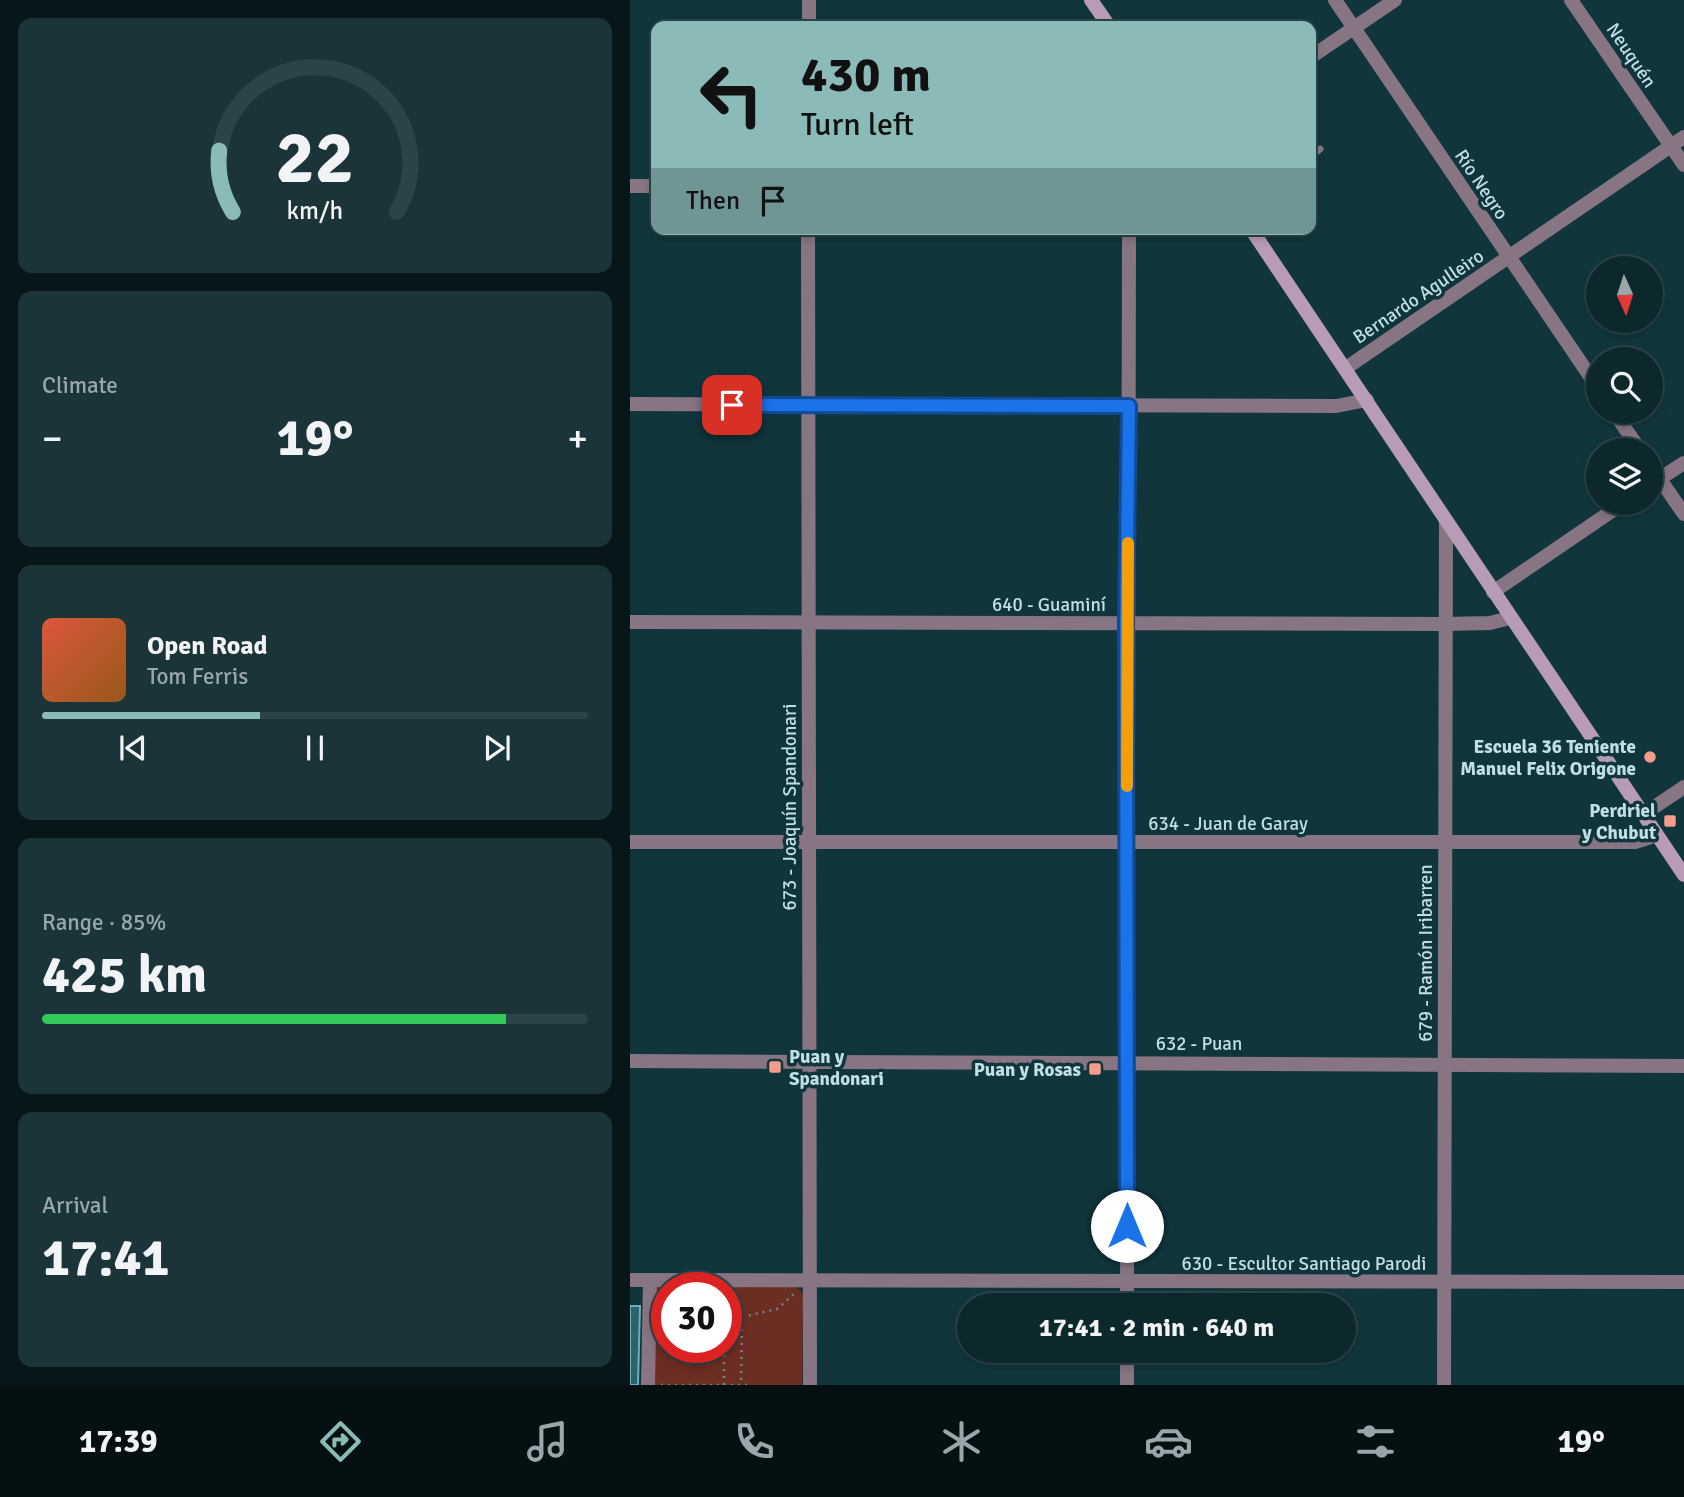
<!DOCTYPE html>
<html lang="en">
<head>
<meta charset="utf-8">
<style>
	body { margin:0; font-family:Signika,sans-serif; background:#1a3439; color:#f1f3f6; height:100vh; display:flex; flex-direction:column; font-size:26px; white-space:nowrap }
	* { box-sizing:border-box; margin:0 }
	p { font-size:23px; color:#9aa6aa }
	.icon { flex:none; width:38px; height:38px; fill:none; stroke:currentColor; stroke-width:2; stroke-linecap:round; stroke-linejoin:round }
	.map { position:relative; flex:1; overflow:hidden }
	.sheet { display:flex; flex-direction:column; gap:18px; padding:18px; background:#071619; width:630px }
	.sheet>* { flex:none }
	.hud { position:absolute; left:21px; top:21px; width:665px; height:214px; border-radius:14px; box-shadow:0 4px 10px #0003,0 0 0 2px #2c4449; background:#8bbbb9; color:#111; overflow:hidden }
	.needle { width:46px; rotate:177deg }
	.tools { position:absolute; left:956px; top:256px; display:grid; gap:14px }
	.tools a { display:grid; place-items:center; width:77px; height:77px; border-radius:50%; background:#0c282d; box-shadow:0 4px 10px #0003,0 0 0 2px #2c4449; font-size:35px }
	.speed { position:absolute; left:21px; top:1272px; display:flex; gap:14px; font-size:35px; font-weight:700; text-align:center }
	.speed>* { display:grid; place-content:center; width:91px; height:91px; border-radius:50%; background:#0c282d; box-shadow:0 4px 10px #0003,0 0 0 2px #2c4449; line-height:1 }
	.speed .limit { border:10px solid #d22; background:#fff; color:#111 }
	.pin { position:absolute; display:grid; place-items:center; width:60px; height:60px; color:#fff; margin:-30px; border-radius:14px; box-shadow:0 4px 10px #0006 }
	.me { position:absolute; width:77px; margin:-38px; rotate:0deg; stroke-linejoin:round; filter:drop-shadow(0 0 5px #0008) }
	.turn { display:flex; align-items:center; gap:24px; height:147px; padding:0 35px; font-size:32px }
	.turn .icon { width:91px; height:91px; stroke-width:2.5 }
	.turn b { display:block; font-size:49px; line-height:60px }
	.then { display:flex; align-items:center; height:66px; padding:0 35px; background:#0003; gap:14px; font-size:26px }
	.big { font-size:52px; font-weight:700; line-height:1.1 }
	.sheet .card { flex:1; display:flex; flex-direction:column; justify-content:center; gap:10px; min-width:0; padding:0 24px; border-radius:14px; background:#1a3439 }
	.sheet .dial { align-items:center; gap:0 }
	.dial svg { height:182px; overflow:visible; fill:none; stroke:#2c4449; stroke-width:7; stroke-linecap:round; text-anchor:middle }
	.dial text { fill:#f1f3f6; stroke:none }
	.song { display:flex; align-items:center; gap:21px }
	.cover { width:84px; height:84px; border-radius:10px; background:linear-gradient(135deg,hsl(10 70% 55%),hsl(30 70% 35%)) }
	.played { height:7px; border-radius:4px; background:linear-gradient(90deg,#8bbbb9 40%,#2c4449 40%) }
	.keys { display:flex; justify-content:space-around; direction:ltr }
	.heat { display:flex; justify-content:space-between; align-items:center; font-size:38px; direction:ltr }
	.charge { height:10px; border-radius:5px; background:linear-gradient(90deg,#34c759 85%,#2c4449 0) }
	.trip { position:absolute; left:327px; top:1293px; width:399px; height:70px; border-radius:35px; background:#0c282d; box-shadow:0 4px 10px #0003,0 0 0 2px #2c4449; font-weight:700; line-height:70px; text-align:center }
	.tabs { display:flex; height:112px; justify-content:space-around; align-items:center; background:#051012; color:#9aa6aa }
	.tabs .icon { width:49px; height:49px }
	.tabs .current { color:#8bbbb9 }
	.tabs b { font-size:32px; color:#f1f3f6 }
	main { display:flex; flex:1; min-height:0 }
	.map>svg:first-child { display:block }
</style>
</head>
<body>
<main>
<section class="sheet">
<div class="card dial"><svg viewBox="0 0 100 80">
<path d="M14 69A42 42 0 1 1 86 69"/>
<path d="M14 69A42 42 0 0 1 8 42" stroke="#8bbbb9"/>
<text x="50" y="56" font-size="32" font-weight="700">22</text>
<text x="50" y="72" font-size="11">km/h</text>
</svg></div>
<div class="card"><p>Climate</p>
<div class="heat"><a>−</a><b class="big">19°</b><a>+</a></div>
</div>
<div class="card">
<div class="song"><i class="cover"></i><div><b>Open Road</b><p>Tom Ferris</p></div></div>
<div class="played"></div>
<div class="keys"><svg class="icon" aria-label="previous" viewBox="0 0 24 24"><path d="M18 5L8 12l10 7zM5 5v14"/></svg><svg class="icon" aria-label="pause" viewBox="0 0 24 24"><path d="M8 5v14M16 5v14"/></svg><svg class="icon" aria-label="next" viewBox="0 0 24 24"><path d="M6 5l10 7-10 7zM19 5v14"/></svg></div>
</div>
<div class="card"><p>Range · 85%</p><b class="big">425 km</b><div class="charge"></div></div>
<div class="card"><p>Arrival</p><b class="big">17:41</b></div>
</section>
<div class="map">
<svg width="1054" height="1385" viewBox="0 0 1054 1385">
	<rect width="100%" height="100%" fill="#10363c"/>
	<path fill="#6c2d23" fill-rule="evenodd" d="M25,1286H165L173,1294L172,1385H25ZM37,1288H96V1348H37Z"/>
	<path fill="#2b636c" stroke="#6bafbc" stroke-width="2" d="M0,1306H10L8,1385H0Z"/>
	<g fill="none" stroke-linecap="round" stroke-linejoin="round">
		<g stroke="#668a90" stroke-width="2.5" stroke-dasharray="2 5" stroke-linecap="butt">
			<path d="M105,1292V1317"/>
			<path d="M96,1317H112L111,1385"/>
			<path d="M112,1317L147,1309L165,1293"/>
			<path d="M31,1385H119"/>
			<path d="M94,1385V1348"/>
		</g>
		<path stroke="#877584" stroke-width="7" d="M681,156L690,149"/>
		<g stroke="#877584" stroke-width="14">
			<path d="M705,0L968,388"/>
			<path d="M941,0L1054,165"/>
			<path d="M179,26V0"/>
			<path d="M681,57L765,0"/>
			<path d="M0,186H26"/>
			<path d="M178,229L180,1385"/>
			<path d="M716,368L1054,137"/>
			<path d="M0,404L706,406L737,400"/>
			<path d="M983,411L1010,450"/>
			<path d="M1020,465L1054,514"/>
			<path d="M1020,485L1054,463"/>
			<path d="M863,592L995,502"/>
			<path d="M0,622L816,624L860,623L880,618"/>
			<path d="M1014,814L1054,787"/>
			<path d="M0,842H1005L1027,835"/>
			<path d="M0,1061L1054,1066"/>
			<path d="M0,1280L1054,1282"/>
			<path d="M497,1306L499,229"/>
			<path d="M497,1351V1385"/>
			<path d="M18,1385L20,1280"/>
			<path d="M814,1385L816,521"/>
		</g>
		<g stroke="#b89bb4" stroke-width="14">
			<path d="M461,0L479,26"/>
			<path d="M621,229L1054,875"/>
		</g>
	</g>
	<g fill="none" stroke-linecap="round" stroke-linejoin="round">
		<g stroke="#114b97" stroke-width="18">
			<path id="route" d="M102,405L499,406L496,623L497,1226"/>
		</g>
		<use href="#route" stroke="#1a73e8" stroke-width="12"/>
		<path stroke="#f59e0b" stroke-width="12" d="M497,786L498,543"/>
	</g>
	<g fill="#f49d8d" stroke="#10363c" stroke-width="2.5">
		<circle cx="1020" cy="757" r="7"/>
		<rect x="1033" y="814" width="14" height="14" rx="3.5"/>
		<rect x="138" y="1060" width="14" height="14" rx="3.5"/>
		<rect x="458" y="1062" width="14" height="14" rx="3.5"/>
	</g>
	<g text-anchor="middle" stroke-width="7" stroke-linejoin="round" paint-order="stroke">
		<g font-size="19" fill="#bedfe5" stroke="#10363c">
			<text transform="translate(1002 55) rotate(56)" y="7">Neuquén</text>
			<text transform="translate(852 184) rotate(56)" y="7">Río Negro</text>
			<text transform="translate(788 296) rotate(-34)" y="7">Bernardo Agulleiro</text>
			<text x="419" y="611">640 - Guaminí</text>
			<text transform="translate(159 807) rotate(-90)" y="7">673 - Joaquín Spandonari</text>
			<text x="598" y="830">634 - Juan de Garay</text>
			<text transform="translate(795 953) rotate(-90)" y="7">679 - Ramón Iribarren</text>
			<text x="569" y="1050">632 - Puan</text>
			<text x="674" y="1270">630 - Escultor Santiago Parodi</text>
		</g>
		<g font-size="19" font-weight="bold" fill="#bedfe5" stroke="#10363c" text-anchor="end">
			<text x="1006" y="753">Escuela 36 Teniente<tspan x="1006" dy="22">Manuel Felix Origone</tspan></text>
			<text x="1026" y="817">Perdriel<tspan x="1026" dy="22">y Chubut</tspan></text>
			<text x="159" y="1063" text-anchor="start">Puan y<tspan x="159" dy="22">Spandonari</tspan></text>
			<text x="451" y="1076">Puan y Rosas</text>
		</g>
	</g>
</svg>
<div class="tools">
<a><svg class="needle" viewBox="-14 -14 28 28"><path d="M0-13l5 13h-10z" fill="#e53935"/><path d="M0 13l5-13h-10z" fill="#9aa6aa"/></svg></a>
<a><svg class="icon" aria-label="search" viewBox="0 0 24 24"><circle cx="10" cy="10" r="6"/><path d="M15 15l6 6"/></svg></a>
<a><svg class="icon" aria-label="layers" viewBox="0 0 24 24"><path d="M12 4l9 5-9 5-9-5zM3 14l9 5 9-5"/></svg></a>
</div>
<div class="speed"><div class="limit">30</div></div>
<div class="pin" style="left:102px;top:405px;background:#d93025"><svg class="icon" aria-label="arrive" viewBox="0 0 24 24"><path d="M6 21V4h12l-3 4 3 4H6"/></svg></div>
<svg class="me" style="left:497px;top:1226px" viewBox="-20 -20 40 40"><circle r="19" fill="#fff"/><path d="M0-13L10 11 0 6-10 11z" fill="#1a73e8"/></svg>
<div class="trip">17:41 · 2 min · 640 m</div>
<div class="hud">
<div class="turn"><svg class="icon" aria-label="left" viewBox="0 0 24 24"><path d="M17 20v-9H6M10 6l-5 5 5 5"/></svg><div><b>430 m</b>Turn left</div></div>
<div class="then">Then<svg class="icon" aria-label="arrive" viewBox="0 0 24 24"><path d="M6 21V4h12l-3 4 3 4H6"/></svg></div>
</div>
</div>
</main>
<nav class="tabs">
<b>17:39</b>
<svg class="icon current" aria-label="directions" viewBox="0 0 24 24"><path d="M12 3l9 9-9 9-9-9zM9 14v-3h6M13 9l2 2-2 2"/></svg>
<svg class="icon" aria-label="music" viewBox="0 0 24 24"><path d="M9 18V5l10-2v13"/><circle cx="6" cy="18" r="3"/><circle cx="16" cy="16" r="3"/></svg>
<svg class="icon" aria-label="phone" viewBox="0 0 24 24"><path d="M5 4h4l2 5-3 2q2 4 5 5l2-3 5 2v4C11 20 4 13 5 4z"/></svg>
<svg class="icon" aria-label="climate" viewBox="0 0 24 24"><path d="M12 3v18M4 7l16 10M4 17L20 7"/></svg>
<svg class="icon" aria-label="car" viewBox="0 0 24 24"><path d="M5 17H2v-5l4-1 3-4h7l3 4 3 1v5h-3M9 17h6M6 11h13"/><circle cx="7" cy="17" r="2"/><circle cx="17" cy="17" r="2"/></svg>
<svg class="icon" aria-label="filters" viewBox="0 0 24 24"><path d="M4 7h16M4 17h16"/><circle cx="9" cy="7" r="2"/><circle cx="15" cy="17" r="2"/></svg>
<b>19°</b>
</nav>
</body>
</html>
